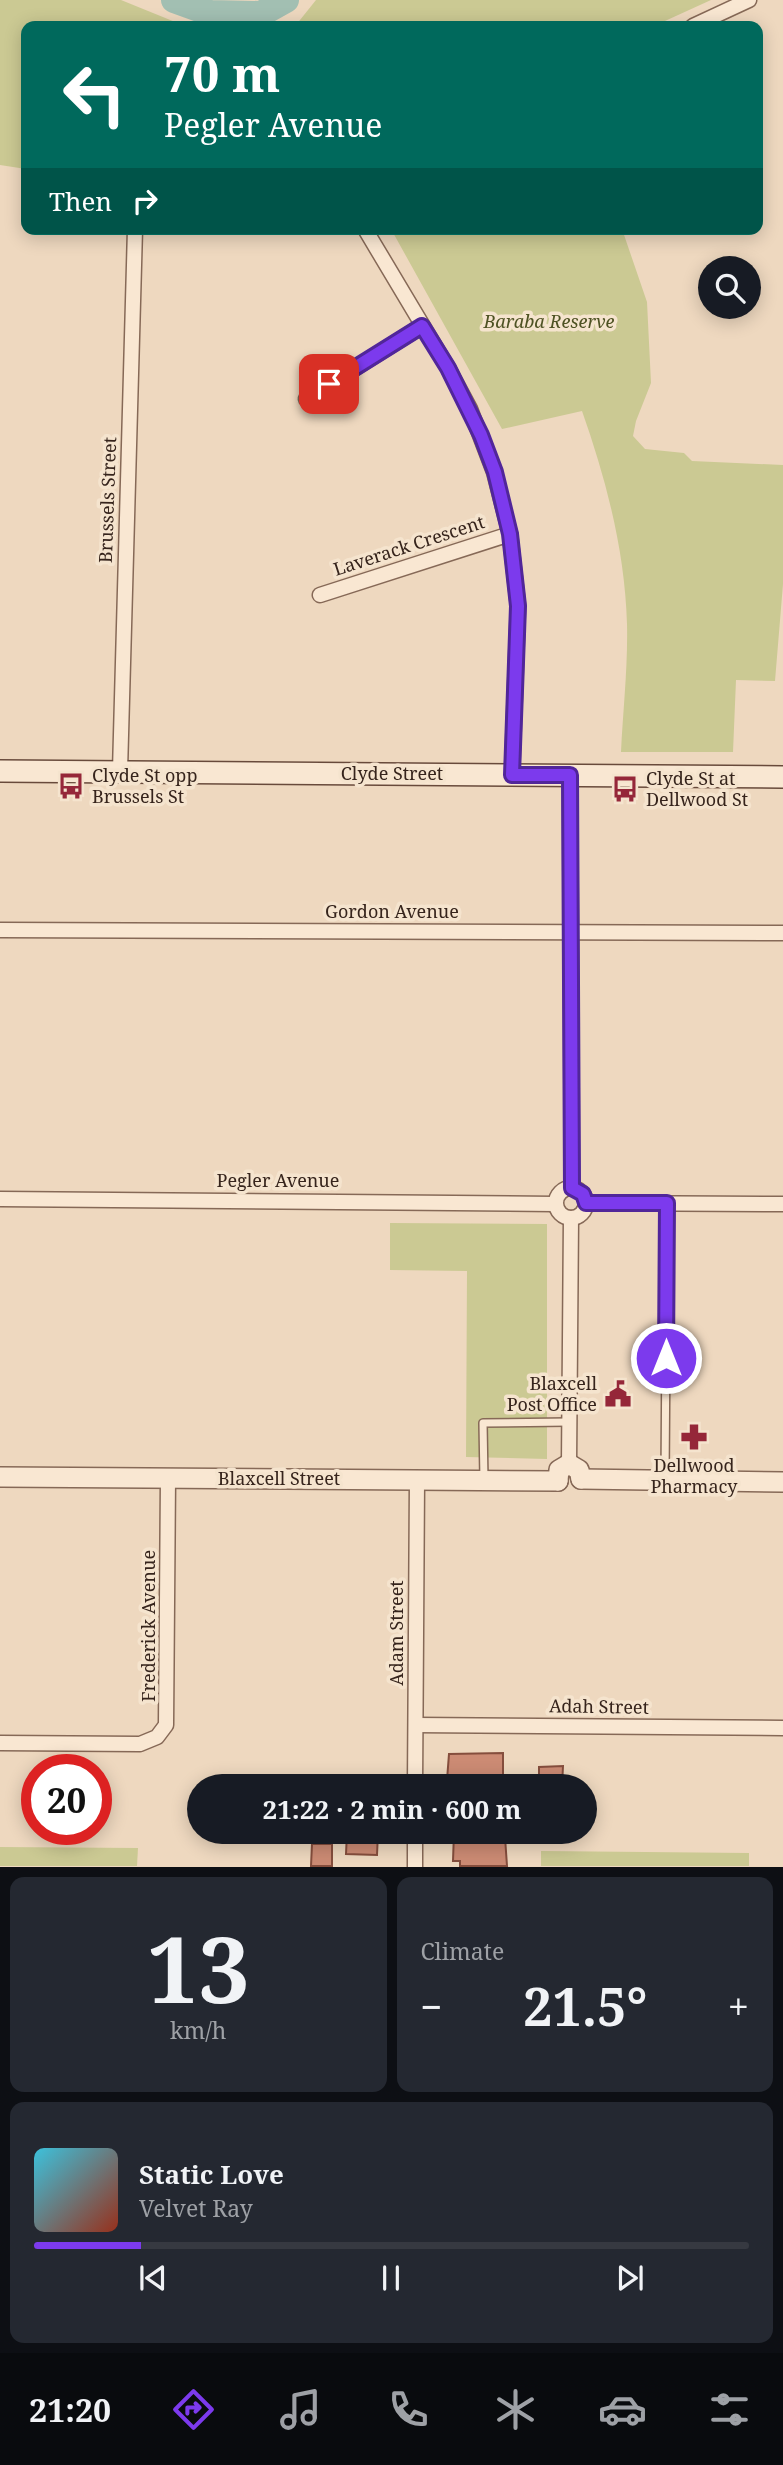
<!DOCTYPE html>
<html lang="en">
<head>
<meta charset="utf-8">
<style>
	body { margin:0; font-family:"Noto Serif",serif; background:#242831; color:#f1f3f6; height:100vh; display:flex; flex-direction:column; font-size:26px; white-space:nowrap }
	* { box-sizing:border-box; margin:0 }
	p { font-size:23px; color:#9ea1a6 }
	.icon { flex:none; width:38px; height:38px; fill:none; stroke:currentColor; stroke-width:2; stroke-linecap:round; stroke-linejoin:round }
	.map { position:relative; height:1867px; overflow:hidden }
	.panel { display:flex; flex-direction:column; gap:10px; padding:10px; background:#0d0f14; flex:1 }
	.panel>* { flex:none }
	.top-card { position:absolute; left:21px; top:21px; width:742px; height:214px; border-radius:14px; box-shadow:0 4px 18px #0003; background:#00695c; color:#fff; overflow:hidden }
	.tools { position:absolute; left:698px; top:256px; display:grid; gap:14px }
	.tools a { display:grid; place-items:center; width:63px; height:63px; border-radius:50%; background:#171b24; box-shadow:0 4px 18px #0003; font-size:35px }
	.speed { position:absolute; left:21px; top:1754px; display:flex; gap:14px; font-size:35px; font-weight:700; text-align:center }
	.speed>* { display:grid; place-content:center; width:91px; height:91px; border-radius:50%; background:#171b24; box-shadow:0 4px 18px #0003; line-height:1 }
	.speed .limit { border:10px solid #d22; background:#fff; color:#111 }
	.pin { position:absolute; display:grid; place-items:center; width:60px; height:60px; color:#fff; margin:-30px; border-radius:14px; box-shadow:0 4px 10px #0006 }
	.me { position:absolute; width:77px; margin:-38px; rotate:0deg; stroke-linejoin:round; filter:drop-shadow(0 0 5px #0008) }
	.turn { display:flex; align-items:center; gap:24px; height:147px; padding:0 28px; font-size:32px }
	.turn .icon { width:91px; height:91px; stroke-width:2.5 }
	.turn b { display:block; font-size:49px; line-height:60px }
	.then { display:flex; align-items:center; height:66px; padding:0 28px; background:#0003; gap:14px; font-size:26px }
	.big { font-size:52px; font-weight:700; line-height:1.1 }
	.panel .widget { flex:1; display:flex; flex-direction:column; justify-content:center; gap:10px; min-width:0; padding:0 24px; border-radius:14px; background:#242831 }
	.panel .dial { align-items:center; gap:0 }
	.dial b { font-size:91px; line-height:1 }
	.song { display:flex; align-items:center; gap:21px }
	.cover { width:84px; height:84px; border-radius:10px; background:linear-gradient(135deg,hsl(190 70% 55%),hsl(10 70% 35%)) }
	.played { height:7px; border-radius:4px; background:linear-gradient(90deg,#7c3aed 15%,#363941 15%) }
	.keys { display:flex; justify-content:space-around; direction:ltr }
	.heat { display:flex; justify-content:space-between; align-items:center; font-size:38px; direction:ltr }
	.panel .tiles { flex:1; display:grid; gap:10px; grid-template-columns:1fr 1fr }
	.widget:last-child { grid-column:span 2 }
	.trip { position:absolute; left:187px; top:1774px; width:410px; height:70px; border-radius:35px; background:#171b24; box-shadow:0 4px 18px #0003; font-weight:700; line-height:70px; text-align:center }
	.tab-bar { display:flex; height:112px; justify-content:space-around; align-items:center; background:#090b0e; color:#9ea1a6 }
	.tab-bar .icon { width:49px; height:49px }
	.tab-bar .selected { color:#7c3aed }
	.tab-bar b { font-size:32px; color:#f1f3f6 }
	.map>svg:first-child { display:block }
</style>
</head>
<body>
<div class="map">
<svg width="783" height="1867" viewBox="0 0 783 1867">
	<rect width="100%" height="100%" fill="#eed8bf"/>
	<g fill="#cbc993">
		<path d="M0,0H121L185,26H26V169L0,165Z"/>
		<path d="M316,0H711L654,26H288L296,25Z"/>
		<path d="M391,229H622L647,302L651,383L636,421L633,436L645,449L684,453L692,461L783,465V584L775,681L736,680L733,752H621C623,710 628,667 627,624C625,551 606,479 582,411L502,429Z"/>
		<path d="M390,1223L547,1224V1459L466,1457L467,1271L390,1270Z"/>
		<path d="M0,1847L138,1848L137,1866H0Z"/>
		<path d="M541,1851L749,1853V1866H541Z"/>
	</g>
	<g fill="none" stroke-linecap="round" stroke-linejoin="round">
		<path stroke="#a2bfb2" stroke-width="26" d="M174,0L210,13L261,14L286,0"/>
	</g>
	<g fill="#cc8b74" stroke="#854e3d" stroke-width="2">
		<path d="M503,1753V1781H483V1787H465V1781L447,1780L449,1754Z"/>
		<path d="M563,1766L562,1787H539V1767Z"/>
		<path d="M347,1832H378L377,1855L346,1854Z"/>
		<path d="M454,1832H492L491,1837H505L507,1866H460V1861H453Z"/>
		<path d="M312,1844H332V1866H311Z"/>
	</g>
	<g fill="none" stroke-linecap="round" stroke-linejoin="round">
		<g stroke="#866957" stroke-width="10">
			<g id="service">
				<path d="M665,1479L667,1203"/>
				<path d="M484,1480L483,1423L569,1422"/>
			</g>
		</g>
		<g stroke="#866957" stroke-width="17">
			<g id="minor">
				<path d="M693,26L749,0"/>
				<path d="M365,229L448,368L470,409L494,472L510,534L518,606L512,775"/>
				<path d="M306,399L422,326"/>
				<path d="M320,595L510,534"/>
				<path d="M120,771L135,229"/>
				<path d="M570,775L572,1188"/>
				<path d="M0,930L783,933"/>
				<circle cx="571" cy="1203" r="15"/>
				<path d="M0,1199L555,1204"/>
				<path d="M586,1203L783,1204"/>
				<path d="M569,1464L571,1218"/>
				<path d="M416,1725L783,1728"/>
				<path d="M0,1743L140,1744L157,1737L166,1725L168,1479"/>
				<path d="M415,1787L417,1480"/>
				<path d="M415,1867V1832"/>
			</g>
		</g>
		<g stroke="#866957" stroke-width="22">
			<g id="tertiary">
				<path d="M0,1477L558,1481"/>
				<path d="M581,1479L783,1482"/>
				<path d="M558,1481L559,1470L569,1464L579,1470L581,1479"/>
			</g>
		</g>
		<g stroke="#684a3b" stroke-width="24">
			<path id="secondary" d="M0,771L783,777"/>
		</g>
		<use href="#service" stroke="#f9e7d2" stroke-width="7"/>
		<use href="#minor" stroke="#f9e7d2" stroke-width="14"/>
		<use href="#tertiary" stroke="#f9e7d2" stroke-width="19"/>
		<use href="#secondary" stroke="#f9e7d2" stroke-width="21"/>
	</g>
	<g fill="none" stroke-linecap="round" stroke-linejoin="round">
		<g stroke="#51269a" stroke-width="18">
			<path id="route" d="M329,384L422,326L448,368L481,435L495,472L510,534L518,606L512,775H570L572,1188L583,1194L586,1203H667L666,1358"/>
		</g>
		<use href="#route" stroke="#7c3aed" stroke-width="12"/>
	</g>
	<defs>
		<g id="bus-bare" transform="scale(2.1)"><path d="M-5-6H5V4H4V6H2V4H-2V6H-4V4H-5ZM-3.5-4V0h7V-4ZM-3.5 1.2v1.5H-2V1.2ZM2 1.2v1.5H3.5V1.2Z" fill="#952739" stroke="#f5e4ce" stroke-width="2.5" paint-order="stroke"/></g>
		<g id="civic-bare" transform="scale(2.1)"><path d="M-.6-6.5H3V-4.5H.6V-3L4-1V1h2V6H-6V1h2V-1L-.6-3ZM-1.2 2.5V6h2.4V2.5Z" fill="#952739" stroke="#f5e4ce" stroke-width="2.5" paint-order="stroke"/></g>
		<g id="pharmacy-bare" transform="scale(2.1)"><path d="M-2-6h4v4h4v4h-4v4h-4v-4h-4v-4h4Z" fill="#952739" stroke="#f5e4ce" stroke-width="2.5" paint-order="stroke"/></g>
	</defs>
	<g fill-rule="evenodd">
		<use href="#bus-bare" x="71" y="786"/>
		<use href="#bus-bare" x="625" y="789"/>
		<use href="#civic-bare" x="618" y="1394"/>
		<use href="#pharmacy-bare" x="694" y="1437"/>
	</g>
	<g text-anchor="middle" stroke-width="7" stroke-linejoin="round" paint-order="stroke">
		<g font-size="18" font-style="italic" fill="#4e5223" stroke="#f5e4ce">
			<text x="549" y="328">Baraba Reserve</text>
		</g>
		<g font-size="18" fill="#36241c" stroke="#f5e4ce">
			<text transform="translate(108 500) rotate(-88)" y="6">Brussels Street</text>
			<text transform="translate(409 546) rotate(-18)" y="6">Laverack Crescent</text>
			<text x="392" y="780">Clyde Street</text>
			<text x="392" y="918">Gordon Avenue</text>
			<text x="278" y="1187">Pegler Avenue</text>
			<text x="279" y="1485">Blaxcell Street</text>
			<text transform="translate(149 1626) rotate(-90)" y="6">Frederick Avenue</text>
			<text transform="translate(397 1633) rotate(-90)" y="6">Adam Street</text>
			<text transform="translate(599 1707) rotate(1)" y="6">Adah Street</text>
		</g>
		<g font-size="18" fill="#36241c" stroke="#f5e4ce" text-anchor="start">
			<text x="92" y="782">Clyde St opp<tspan x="92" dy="21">Brussels St</tspan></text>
			<text x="646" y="785">Clyde St at<tspan x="646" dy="21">Dellwood St</tspan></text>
			<text x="597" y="1390" text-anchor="end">Blaxcell<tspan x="597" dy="21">Post Office</tspan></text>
			<text x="694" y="1472" text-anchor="middle">Dellwood<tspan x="694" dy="21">Pharmacy</tspan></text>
		</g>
	</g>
</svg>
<div class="tools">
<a><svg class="icon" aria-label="search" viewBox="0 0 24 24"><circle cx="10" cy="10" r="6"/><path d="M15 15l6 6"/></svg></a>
</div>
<div class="speed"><div class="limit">20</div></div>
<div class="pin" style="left:329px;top:384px;background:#d93025"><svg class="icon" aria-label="arrive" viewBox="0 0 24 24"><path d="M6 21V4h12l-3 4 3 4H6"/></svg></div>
<svg class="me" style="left:666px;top:1358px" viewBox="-20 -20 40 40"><circle r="17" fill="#7c3aed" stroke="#fff" stroke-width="3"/><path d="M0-11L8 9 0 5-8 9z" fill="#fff"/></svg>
<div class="trip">21:22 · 2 min · 600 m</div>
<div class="top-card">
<div class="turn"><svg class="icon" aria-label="left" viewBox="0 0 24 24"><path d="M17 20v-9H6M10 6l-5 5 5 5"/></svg><div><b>70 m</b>Pegler Avenue</div></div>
<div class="then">Then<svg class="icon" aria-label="right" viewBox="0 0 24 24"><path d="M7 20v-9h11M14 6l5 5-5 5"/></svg></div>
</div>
</div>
<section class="panel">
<div class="tiles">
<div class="widget dial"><b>13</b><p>km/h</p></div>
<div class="widget"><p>Climate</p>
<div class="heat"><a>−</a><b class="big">21.5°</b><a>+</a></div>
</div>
<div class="widget">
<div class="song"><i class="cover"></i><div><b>Static Love</b><p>Velvet Ray</p></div></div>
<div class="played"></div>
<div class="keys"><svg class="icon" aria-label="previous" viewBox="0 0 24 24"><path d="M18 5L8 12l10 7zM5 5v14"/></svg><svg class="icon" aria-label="pause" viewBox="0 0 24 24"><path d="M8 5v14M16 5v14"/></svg><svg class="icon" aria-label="next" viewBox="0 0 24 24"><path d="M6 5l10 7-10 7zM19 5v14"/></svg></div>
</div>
</div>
</section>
<nav class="tab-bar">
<b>21:20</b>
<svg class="icon selected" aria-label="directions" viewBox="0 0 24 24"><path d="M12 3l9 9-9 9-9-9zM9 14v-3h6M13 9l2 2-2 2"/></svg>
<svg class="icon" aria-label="music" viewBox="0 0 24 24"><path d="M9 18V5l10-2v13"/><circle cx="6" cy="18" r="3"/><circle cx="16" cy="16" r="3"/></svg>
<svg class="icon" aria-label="phone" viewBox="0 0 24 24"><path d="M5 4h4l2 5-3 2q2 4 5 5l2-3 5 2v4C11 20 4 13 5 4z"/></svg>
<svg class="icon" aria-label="climate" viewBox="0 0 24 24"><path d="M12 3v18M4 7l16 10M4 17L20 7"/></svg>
<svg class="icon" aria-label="car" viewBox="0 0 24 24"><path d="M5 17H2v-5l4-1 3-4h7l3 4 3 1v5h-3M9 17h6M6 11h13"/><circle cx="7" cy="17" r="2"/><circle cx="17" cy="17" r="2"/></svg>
<svg class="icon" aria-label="filters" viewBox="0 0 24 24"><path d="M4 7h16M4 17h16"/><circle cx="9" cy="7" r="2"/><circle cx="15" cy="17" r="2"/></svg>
</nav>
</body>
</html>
